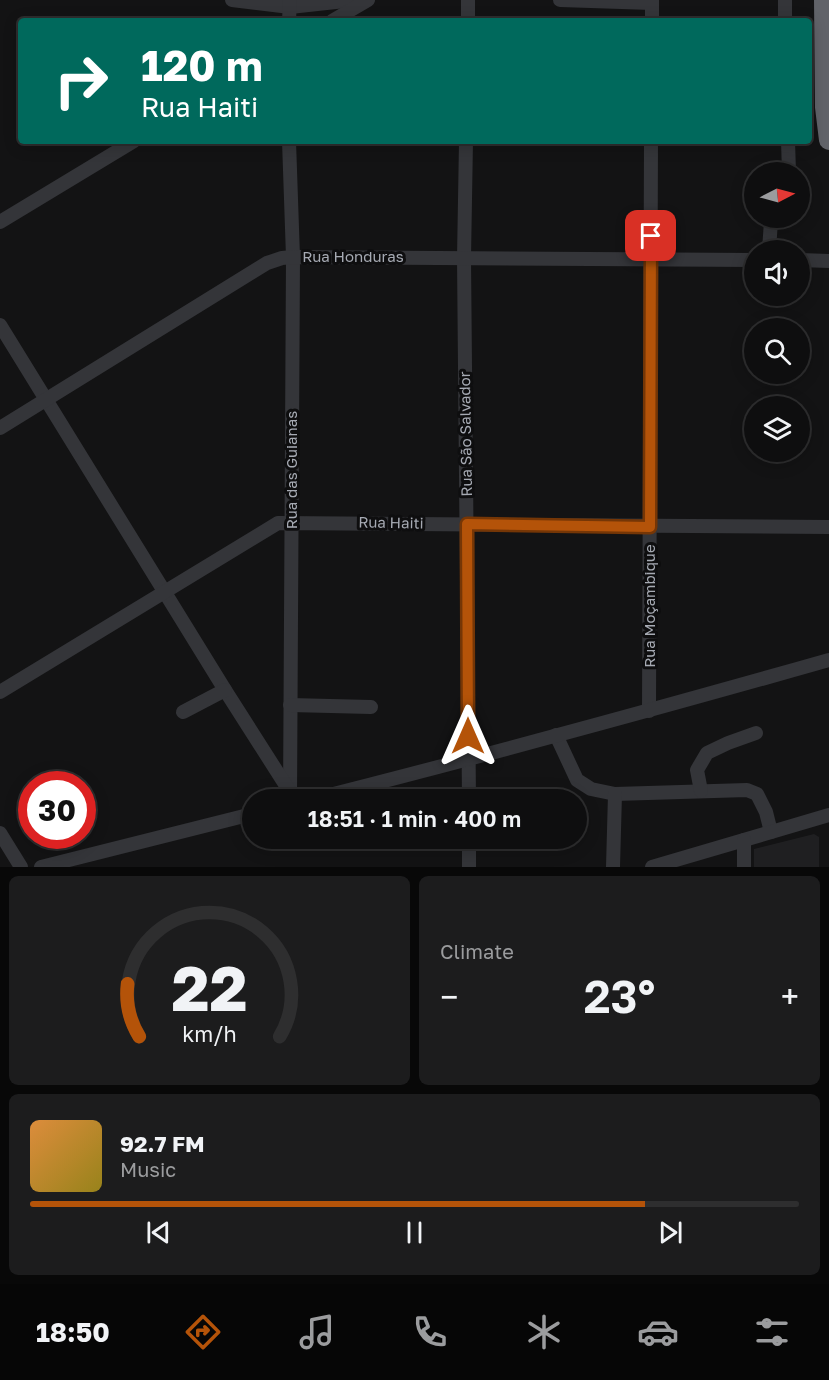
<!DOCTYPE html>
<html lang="en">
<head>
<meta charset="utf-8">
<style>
	body { margin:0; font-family:"Golos Text",sans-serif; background:#1c1c1d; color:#f1f3f6; height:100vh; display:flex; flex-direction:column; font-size:22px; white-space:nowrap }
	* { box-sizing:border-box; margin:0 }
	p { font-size:20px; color:#9b9c9e }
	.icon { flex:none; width:33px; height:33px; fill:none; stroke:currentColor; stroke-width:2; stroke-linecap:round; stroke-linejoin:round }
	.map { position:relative; height:867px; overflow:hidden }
	.panel { display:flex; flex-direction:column; gap:9px; padding:9px; background:#080808; flex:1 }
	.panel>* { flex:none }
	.hud { position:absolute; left:18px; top:18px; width:794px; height:126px; border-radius:6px; box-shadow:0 3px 15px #0003,0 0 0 2px #2e2e2f; background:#00695c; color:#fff; overflow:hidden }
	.needle { width:39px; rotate:84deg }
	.tools { position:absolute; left:744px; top:162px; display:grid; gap:12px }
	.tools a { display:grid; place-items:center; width:66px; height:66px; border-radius:50%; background:#0e0e0f; box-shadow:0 3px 15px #0003,0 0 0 2px #2e2e2f; font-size:30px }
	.speed { position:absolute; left:18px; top:771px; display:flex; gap:12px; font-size:30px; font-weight:700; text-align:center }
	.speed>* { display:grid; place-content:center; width:78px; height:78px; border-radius:50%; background:#0e0e0f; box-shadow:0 3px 15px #0003,0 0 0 2px #2e2e2f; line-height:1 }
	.speed .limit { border:9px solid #d22; background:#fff; color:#111 }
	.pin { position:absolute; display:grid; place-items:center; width:51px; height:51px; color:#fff; margin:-26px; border-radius:12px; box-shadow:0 3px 9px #0006 }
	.me { position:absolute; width:66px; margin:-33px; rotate:0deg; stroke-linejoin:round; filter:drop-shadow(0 0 4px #0008) }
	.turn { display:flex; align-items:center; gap:21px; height:126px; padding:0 24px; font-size:27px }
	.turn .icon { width:78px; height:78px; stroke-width:2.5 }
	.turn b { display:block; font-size:42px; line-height:51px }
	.big { font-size:45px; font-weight:600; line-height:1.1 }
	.panel .tile { flex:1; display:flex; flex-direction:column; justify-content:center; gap:9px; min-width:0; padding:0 21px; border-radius:9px; background:#1c1c1d }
	.panel .dial { align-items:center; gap:0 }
	.dial svg { height:156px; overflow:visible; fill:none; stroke:#2e2e2f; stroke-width:7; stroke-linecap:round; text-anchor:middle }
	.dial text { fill:#f1f3f6; stroke:none }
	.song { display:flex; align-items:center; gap:18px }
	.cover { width:72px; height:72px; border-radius:9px; background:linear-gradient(135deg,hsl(30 70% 55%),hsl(50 70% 35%)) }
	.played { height:6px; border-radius:3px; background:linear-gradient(90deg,#b45309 80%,#2e2e2f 80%) }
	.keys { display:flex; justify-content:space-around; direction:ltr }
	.heat { display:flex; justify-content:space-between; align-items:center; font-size:33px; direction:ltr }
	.panel .tiles { flex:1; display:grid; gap:9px; grid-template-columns:1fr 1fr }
	.tile:last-child { grid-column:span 2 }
	.trip { position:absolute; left:242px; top:789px; width:345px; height:60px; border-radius:30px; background:#0e0e0f; box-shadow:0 3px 15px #0003,0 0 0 2px #2e2e2f; font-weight:600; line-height:60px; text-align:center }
	.tab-bar { display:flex; height:96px; justify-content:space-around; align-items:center; background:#060606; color:#9b9c9e }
	.tab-bar .icon { width:42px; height:42px }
	.tab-bar .current { color:#b45309 }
	.tab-bar b { font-size:27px; color:#f1f3f6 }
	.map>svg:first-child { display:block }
</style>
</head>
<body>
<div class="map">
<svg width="829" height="867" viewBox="0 0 829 867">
	<rect width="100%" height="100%" fill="#131314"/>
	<path fill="#1f1f21" d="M814,834L819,837V867H754V849Z"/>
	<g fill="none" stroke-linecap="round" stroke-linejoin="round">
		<g stroke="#343539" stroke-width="14">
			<path d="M232,0L290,7L354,0"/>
			<path d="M560,0L652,3"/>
			<path d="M785,0V21"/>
			<path d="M289,21L290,0"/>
			<path d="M332,21L368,0"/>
			<path d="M468,21V0"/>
			<path d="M652,21V0"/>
			<path d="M289,141L293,257L290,800"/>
			<path d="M466,141L464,258L469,800"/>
			<path d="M788,141L789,172"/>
			<path d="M0,222L134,141"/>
			<path d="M769,250L771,221L773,218"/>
			<path d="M800,260L829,261"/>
			<path d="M0,325L225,690L290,792"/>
			<path d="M0,428L267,263L282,258L293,257L754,260"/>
			<path d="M0,692L278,523L829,527"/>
			<path d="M290,705L371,707"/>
			<path d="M649,711L651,141"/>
			<path d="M183,712L225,690"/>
			<path d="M556,735L577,780L591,789L615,794L747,790L757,794L766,812L771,832"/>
			<path d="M701,791L697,770L707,753L728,743L756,733"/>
			<path d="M310,800C484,756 656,709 829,660"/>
			<path d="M0,833L21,867"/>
			<path d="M469,838V867"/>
			<path d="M41,867L252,814"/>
			<path d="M613,867L615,794"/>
			<path d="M652,867L829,815"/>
			<path d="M744,867V840"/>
		</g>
		<path stroke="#616369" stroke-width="20" d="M824,0L825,107L829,140"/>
	</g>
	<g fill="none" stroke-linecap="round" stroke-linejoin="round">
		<g stroke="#753606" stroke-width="15">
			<path id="route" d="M468,736L467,524L650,527L651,236"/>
		</g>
		<use href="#route" stroke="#b45309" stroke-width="10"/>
	</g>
	<g text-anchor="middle" stroke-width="6" stroke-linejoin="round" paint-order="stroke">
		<g font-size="15" fill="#a6aab3" stroke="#0e0e0f">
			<text x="353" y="262">Rua Honduras</text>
			<text transform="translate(466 434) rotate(-91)" y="5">Rua São Salvador</text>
			<text transform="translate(292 470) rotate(-90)" y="5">Rua das Guianas</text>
			<text transform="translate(391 523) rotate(1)" y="5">Rua Haiti</text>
			<text transform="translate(650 606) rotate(-90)" y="5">Rua Moçambique</text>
		</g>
	</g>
</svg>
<div class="tools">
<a><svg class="needle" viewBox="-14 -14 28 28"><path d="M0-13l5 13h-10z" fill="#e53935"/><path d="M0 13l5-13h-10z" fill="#9b9c9e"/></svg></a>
<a><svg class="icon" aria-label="sound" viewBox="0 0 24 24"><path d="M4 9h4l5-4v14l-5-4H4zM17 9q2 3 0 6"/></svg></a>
<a><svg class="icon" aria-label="search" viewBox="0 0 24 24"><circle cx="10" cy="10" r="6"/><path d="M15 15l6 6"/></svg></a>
<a><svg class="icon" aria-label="layers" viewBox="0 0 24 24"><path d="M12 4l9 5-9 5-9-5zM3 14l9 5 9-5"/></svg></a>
</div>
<div class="speed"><div class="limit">30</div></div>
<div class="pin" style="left:651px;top:236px;background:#d93025"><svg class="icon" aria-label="arrive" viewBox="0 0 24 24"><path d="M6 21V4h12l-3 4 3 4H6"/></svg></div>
<svg class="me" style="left:468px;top:736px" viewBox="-20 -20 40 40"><path d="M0-17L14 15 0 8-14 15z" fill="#b45309" stroke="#fff" stroke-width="4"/></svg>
<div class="trip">18:51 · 1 min · 400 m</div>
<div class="hud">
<div class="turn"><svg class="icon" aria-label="right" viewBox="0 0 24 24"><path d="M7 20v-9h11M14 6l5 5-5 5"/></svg><div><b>120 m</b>Rua Haiti</div></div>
</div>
</div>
<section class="panel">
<div class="tiles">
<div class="tile dial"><svg viewBox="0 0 100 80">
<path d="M14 69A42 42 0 1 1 86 69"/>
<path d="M14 69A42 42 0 0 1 8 42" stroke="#b45309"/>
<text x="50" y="56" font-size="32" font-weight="700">22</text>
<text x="50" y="72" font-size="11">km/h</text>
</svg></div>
<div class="tile"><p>Climate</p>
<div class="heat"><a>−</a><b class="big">23°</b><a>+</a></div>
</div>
<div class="tile">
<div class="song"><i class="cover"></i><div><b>92.7 FM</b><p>Music</p></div></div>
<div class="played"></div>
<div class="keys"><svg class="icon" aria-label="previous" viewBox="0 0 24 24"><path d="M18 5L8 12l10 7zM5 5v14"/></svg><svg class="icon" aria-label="pause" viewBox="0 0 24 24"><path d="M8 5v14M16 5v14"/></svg><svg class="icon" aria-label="next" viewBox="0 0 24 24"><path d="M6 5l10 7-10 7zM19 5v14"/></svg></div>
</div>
</div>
</section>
<nav class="tab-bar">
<b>18:50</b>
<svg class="icon current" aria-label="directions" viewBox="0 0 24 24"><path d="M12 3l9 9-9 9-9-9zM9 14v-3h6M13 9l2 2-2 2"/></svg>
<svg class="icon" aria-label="music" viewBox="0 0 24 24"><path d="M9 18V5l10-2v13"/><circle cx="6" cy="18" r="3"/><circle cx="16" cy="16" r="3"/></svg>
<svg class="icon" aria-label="phone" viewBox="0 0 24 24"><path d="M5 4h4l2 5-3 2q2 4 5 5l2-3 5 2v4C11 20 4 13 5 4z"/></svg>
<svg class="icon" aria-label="climate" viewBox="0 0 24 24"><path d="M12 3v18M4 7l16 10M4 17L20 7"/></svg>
<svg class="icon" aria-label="car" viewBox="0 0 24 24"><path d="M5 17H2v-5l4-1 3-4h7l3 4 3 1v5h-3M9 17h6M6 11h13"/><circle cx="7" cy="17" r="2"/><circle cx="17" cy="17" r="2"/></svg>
<svg class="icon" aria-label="filters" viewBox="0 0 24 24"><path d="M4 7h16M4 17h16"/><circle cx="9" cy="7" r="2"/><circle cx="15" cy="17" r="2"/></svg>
</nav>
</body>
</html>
